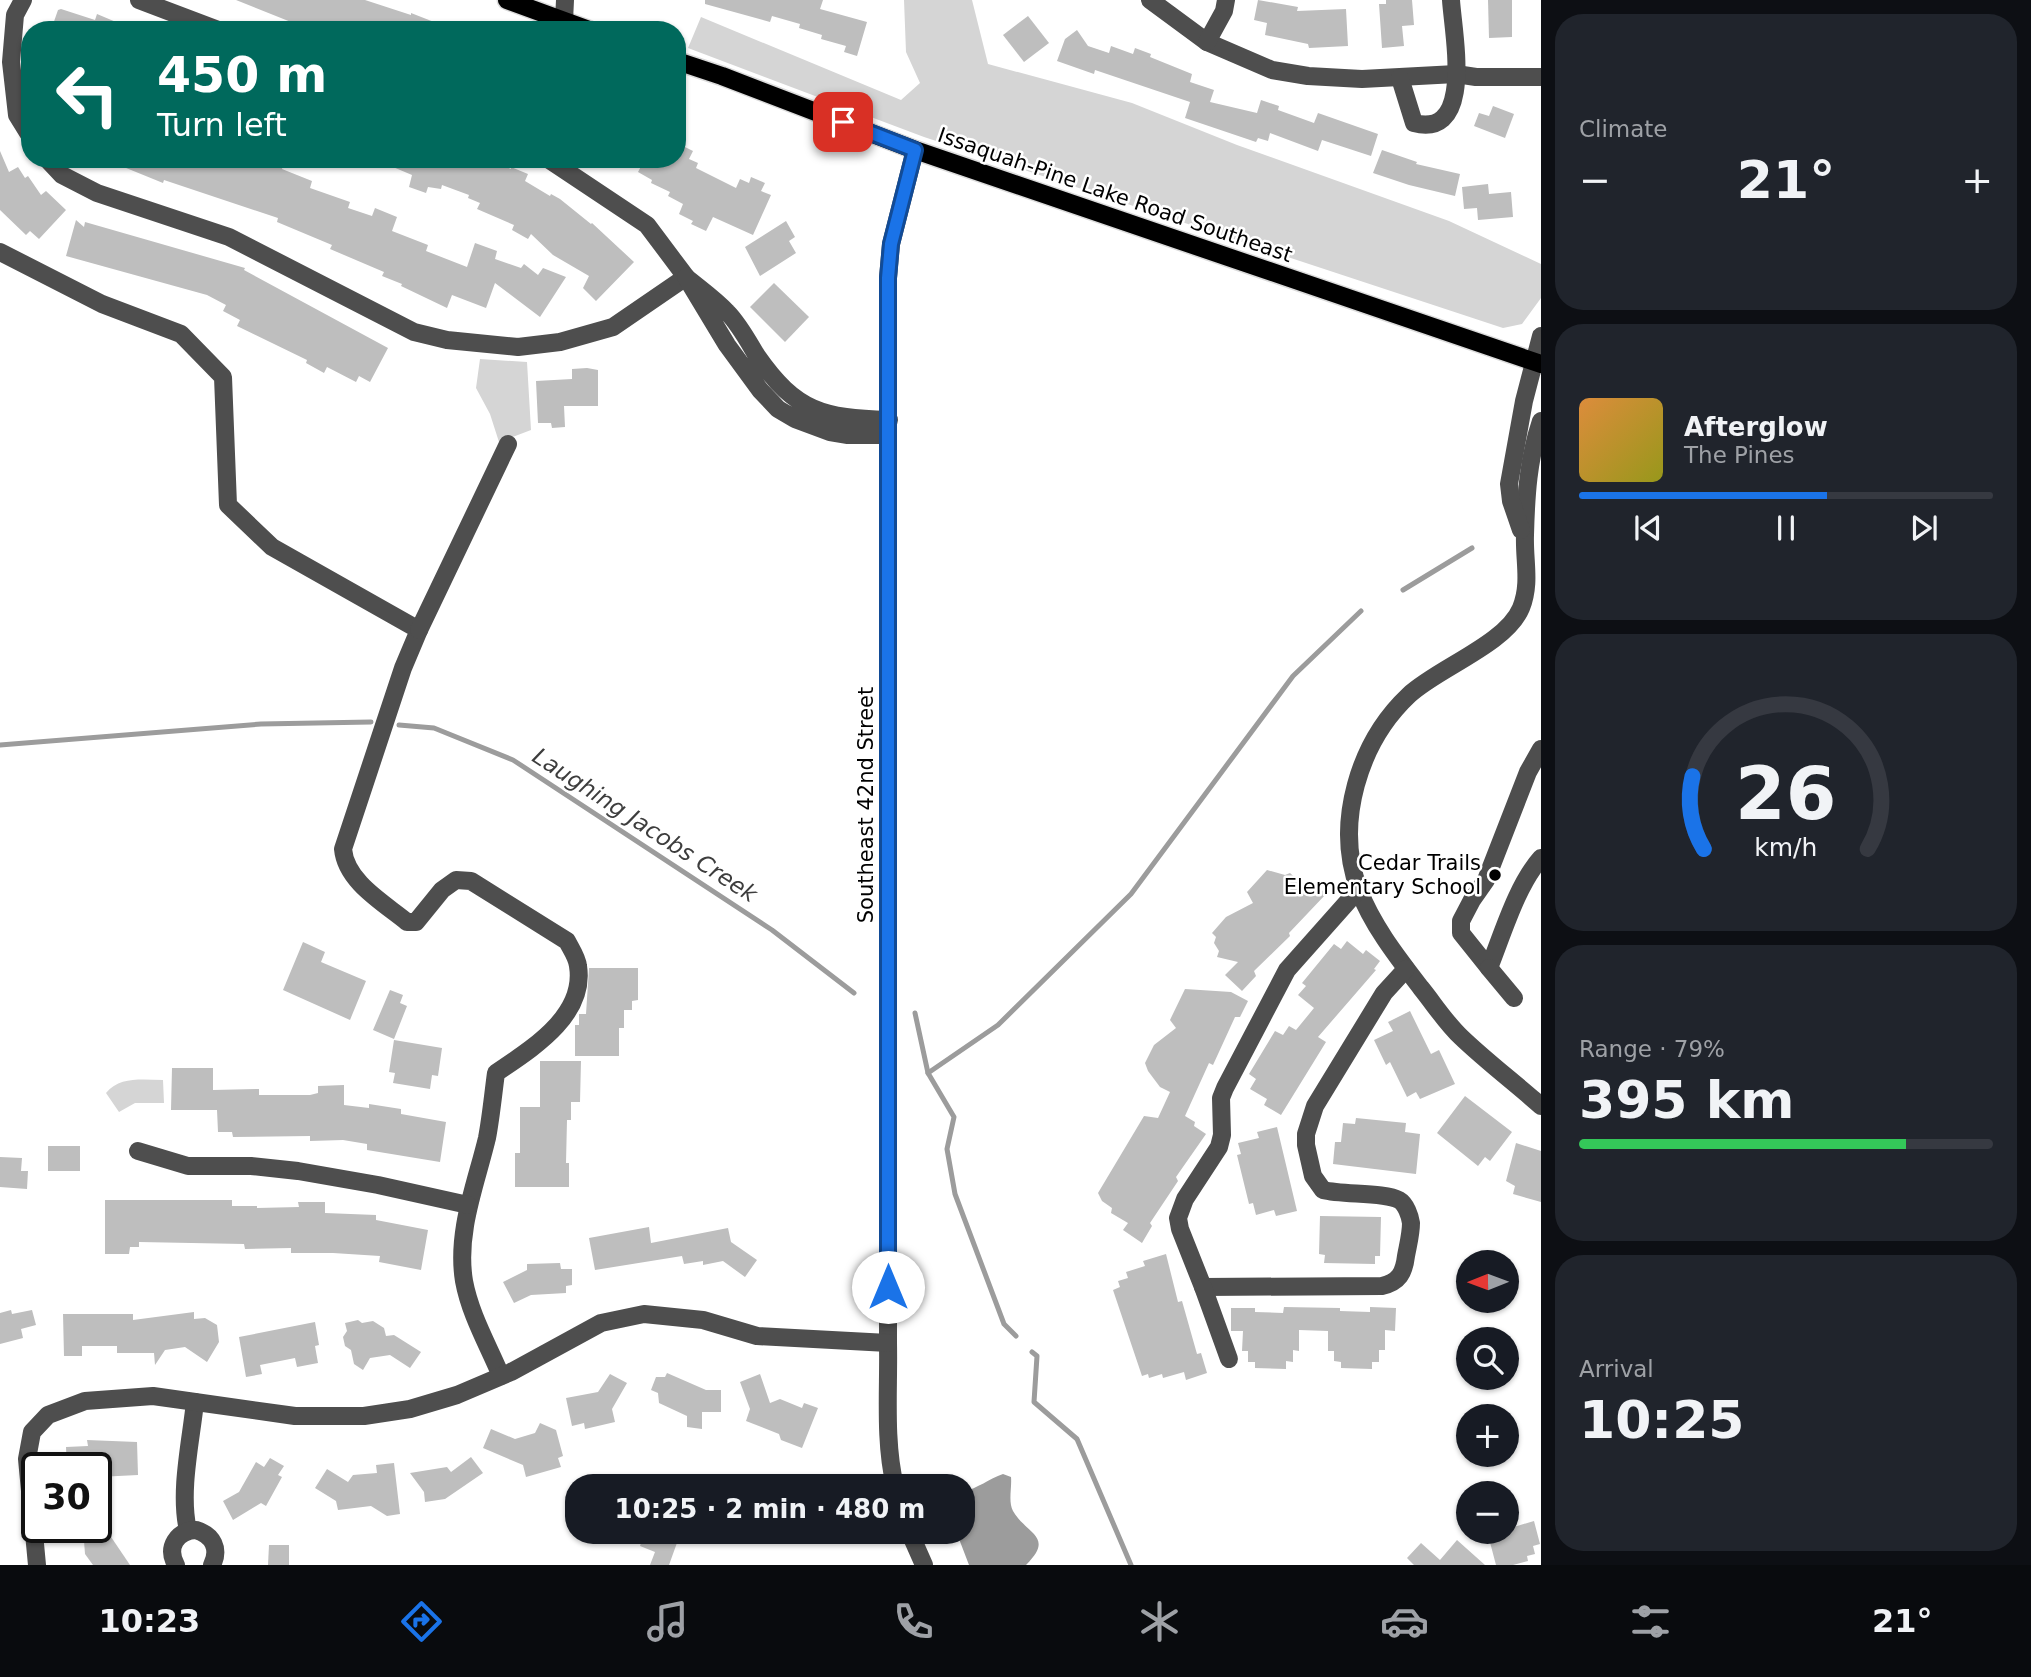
<!DOCTYPE html>
<html lang="en">
<head>
<meta charset="utf-8">
<style>
	body { margin:0; font-family:"DejaVu Sans",sans-serif; background:#20242c; color:#f1f3f6; height:100vh; display:flex; flex-direction:column; font-size:26px; white-space:nowrap }
	* { box-sizing:border-box; margin:0 }
	p { font-size:23px; color:#9ea1a6 }
	.icon { flex:none; width:38px; height:38px; fill:none; stroke:currentColor; stroke-width:2; stroke-linecap:round; stroke-linejoin:round }
	.map { position:relative; flex:1; overflow:hidden }
	.side { display:flex; flex-direction:column; gap:14px; padding:14px; background:#0d0f14; width:490px }
	.side>* { flex:none }
	.top-card { position:absolute; left:21px; top:21px; width:665px; height:147px; border-radius:28px; box-shadow:0 2px 5px #0004; background:#00695c; color:#fff; overflow:hidden }
	.needle { width:46px; rotate:269deg }
	.buttons { position:absolute; left:1456px; top:1250px; display:grid; gap:14px }
	.buttons a { display:grid; place-items:center; width:63px; height:63px; border-radius:50%; background:#171b24; box-shadow:0 2px 5px #0004; font-size:35px }
	.speed { position:absolute; left:21px; top:1452px; display:flex; gap:14px; font-size:35px; font-weight:700; text-align:center }
	.speed>* { display:grid; place-content:center; width:91px; height:91px; border-radius:50%; background:#171b24; box-shadow:0 2px 5px #0004; line-height:1 }
	.speed .limit { border:4px solid #111; border-radius:10px; background:#fff; color:#111 }
	.pin { position:absolute; display:grid; place-items:center; width:60px; height:60px; color:#fff; margin:-30px; border-radius:14px; box-shadow:0 4px 10px #0006 }
	.me { position:absolute; width:77px; margin:-38px; rotate:0deg; stroke-linejoin:round; filter:drop-shadow(0 0 5px #0008) }
	.turn { display:flex; align-items:center; gap:24px; height:147px; padding:0 21px; font-size:32px }
	.turn .icon { width:91px; height:91px; stroke-width:2.5 }
	.turn b { display:block; font-size:49px; line-height:60px }
	.big { font-size:52px; font-weight:600; line-height:1.1 }
	.side .tile { flex:1; display:flex; flex-direction:column; justify-content:center; gap:10px; min-width:0; padding:0 24px; border-radius:28px; background:#20242c }
	.side .dial { align-items:center; gap:0 }
	.dial svg { height:182px; overflow:visible; fill:none; stroke:#363941; stroke-width:7; stroke-linecap:round; text-anchor:middle }
	.dial text { fill:#f1f3f6; stroke:none }
	.song { display:flex; align-items:center; gap:21px }
	.cover { width:84px; height:84px; border-radius:10px; background:linear-gradient(135deg,hsl(30 70% 55%),hsl(60 70% 35%)) }
	.played { height:7px; border-radius:4px; background:linear-gradient(90deg,#1a73e8 60%,#363941 60%) }
	.keys { display:flex; justify-content:space-around; direction:ltr }
	.heat { display:flex; justify-content:space-between; align-items:center; font-size:38px; direction:ltr }
	.charge { height:10px; border-radius:5px; background:linear-gradient(90deg,#34c759 79%,#363941 0) }
	.trip { position:absolute; left:565px; top:1474px; width:410px; height:70px; border-radius:28px; background:#171b24; box-shadow:0 2px 5px #0004; font-weight:600; line-height:70px; text-align:center }
	.tabs { display:flex; height:112px; justify-content:space-around; align-items:center; background:#090b0e; color:#9ea1a6 }
	.tabs .icon { width:49px; height:49px }
	.tabs .current { color:#1a73e8 }
	.tabs b { font-size:32px; color:#f1f3f6 }
	main { display:flex; flex:1; min-height:0 }
	.map>svg:first-child { display:block }
</style>
</head>
<body>
<main>
<div class="map">
<svg width="1541" height="1565" viewBox="0 0 1541 1565">
	<rect width="100%" height="100%" fill="#fff"/>
	<g fill="#d5d5d5">
		<path d="M904,0H972L988,64L1132,103L1237,145L1449,221L1541,264V298L1522,324L1503,328L924,137L688,48L701,17L901,100L920,83L906,52Z"/>
		<path d="M480,359L527,362L531,430L499,442L490,414L476,388Z"/>
		<path d="M163,1080L164,1103H135L119,1112L106,1093C120,1076 143,1080 163,1080Z"/>
	</g>
	<path fill="#9c9c9c" d="M1003,1474L1011,1477C1012,1488 1008,1502 1013,1511C1027,1535 1055,1536 1026,1565H969L956,1531H962L963,1492C978,1488 989,1479 1003,1474Z"/>
	<g fill="none" stroke-linecap="round" stroke-linejoin="round">
		<g stroke="#9c9c9c" stroke-width="5">
			<path d="M1403,590L1472,548"/>
			<path d="M399,725L434,728L513,760L772,930L854,993"/>
			<path d="M0,745L261,724L371,722"/>
			<path d="M915,1013L928,1073L954,1117L947,1149L955,1194L1004,1324L1016,1336"/>
			<path d="M928,1073L998,1025L1131,894L1293,676L1361,611"/>
			<path d="M1032,1352L1037,1356L1034,1402L1077,1439L1131,1565"/>
		</g>
	</g>
	<g fill="#bebebe">
		<path d="M236,0H365L411,15V13L452,29L311,30Z"/>
		<path d="M705,0H823L820,9L867,22L857,56L844,52L846,46L821,39L822,35L799,28L800,24L772,16L770,22L705,4Z"/>
		<path d="M1258,0L1298,7L1297,11L1346,9L1348,46L1309,48L1308,44L1265,35L1267,23L1254,20Z"/>
		<path d="M1386,0H1412L1414,25L1402,26L1404,46L1382,48L1379,4H1386Z"/>
		<path d="M1488,0H1512V37L1489,38Z"/>
		<path d="M61,9L95,20L97,14L135,30H51L58,10Z"/>
		<path d="M1028,16L1049,43L1024,62L1003,35Z"/>
		<path d="M1077,30L1088,46L1109,53L1111,46L1133,54L1135,48L1151,54L1150,57L1192,74L1190,82L1214,90L1210,102L1257,113L1261,100L1279,106L1278,110L1314,123L1318,113L1378,134L1371,156L1322,140L1318,151L1270,133L1268,141L1258,138L1256,142L1185,118L1190,102L1095,70L1094,74L1057,61L1065,39Z"/>
		<path d="M1493,106L1514,114L1505,138L1474,126L1479,113L1489,116Z"/>
		<path d="M677,143L693,151L689,159L698,163L696,168L736,188L740,179L749,183L751,177L765,183L761,191L771,195L753,235L713,217L706,231L691,224L693,221L679,214L683,204L668,196L670,192L651,183L652,180L638,172L645,159H677Z"/>
		<path d="M1382,150L1417,162L1416,164L1460,174L1455,196L1409,185L1373,173Z"/>
		<path d="M0,151L9,172L18,167L25,178L28,176L41,195L46,191L66,210L39,239L30,231L26,235L0,210Z"/>
		<path d="M104,159H285L282,169L312,181L310,188L350,202L348,208L372,216L375,208L397,217L392,231L428,245L426,251L467,267L475,243L497,251L495,259L521,268L524,264L538,275L543,268L566,277L540,317L495,283L486,308L452,295L447,308L401,286L402,284L382,276L384,272L330,249L332,245L277,222L278,218L164,180L163,183Z"/>
		<path d="M374,159H486L511,169V167L528,174L525,181L550,196L551,194L560,199L591,224L592,223L634,262L596,301L583,288L589,276L553,255L531,234L528,239L512,230L514,225L477,209L480,203L468,198L469,195L442,185L441,189L428,187L426,193L409,187L412,175Z"/>
		<path d="M1488,184L1489,194L1511,192L1513,217L1478,220L1477,208L1464,209L1462,187Z"/>
		<path d="M76,220L84,227L85,222L245,268L244,270L388,348L370,382L359,376L356,382L327,367L324,373L306,363L307,360L237,326L240,320L223,311L226,305L207,295L66,256Z"/>
		<path d="M786,221L795,237L789,241L796,253L760,276L745,247Z"/>
		<path d="M774,283L809,317L785,342L750,307Z"/>
		<path d="M587,368L598,370V406H564L565,427L552,428L551,423H538L536,381L572,379V369Z"/>
		<path d="M1267,870L1285,875L1290,873L1302,884L1311,880L1326,894L1289,933L1290,936L1254,971L1256,976L1242,991L1225,975L1238,962L1217,957L1219,951L1214,943L1216,937L1212,933L1226,917L1253,903L1247,892Z"/>
		<path d="M1347,941L1363,954L1366,950L1380,961L1374,969L1376,970L1318,1037L1326,1042L1281,1115L1264,1105L1267,1099L1250,1089L1256,1079L1249,1074L1275,1031L1283,1035L1289,1026L1296,1030L1314,1008L1298,995L1306,986L1302,983L1334,944L1341,949Z"/>
		<path d="M303,942L325,952L321,962L366,981L350,1020L283,990Z"/>
		<path d="M589,968H638V1000L632,1001V1010H624V1028H619V1056H575V1025H579V1014H586Z"/>
		<path d="M1185,989L1231,992L1248,1001L1240,1017H1235L1213,1065L1209,1063L1185,1116L1195,1122L1194,1126L1206,1134L1176,1177L1178,1181L1150,1223L1152,1226L1142,1243L1123,1230L1128,1223L1111,1213L1112,1208L1102,1201L1098,1193L1144,1116L1158,1118L1170,1092L1160,1087L1148,1071L1145,1063L1154,1045L1176,1028L1170,1020Z"/>
		<path d="M390,990L403,995L400,1003L407,1006L394,1039L373,1030Z"/>
		<path d="M1410,1011L1431,1054L1439,1050L1455,1084L1420,1099L1416,1092L1407,1097L1390,1062L1386,1065L1374,1040L1393,1031L1388,1022Z"/>
		<path d="M394,1040L442,1048L438,1076L432,1075L430,1089L393,1083L395,1073L389,1072Z"/>
		<path d="M540,1061H581L580,1102H571V1120H567L566,1163H569V1187H515V1153H520V1107H540Z"/>
		<path d="M172,1068H213V1090L259,1089V1095H310L318,1093V1086L344,1085V1105L369,1108V1104L401,1109V1114L446,1122L440,1162L367,1150V1144L343,1140L310,1141V1136L233,1137L232,1132H218L217,1110H171Z"/>
		<path d="M1465,1096L1512,1132L1490,1161L1485,1157L1478,1166L1437,1133Z"/>
		<path d="M1356,1118L1406,1123L1405,1132L1420,1134L1416,1174L1333,1164L1335,1142H1341L1343,1123L1355,1124Z"/>
		<path d="M1277,1127L1297,1211L1276,1216L1274,1210L1256,1215L1253,1203L1249,1204L1237,1155L1241,1154L1238,1143L1259,1138L1257,1132Z"/>
		<path d="M1516,1143L1541,1151V1202L1513,1194L1515,1186L1506,1181Z"/>
		<rect x="48" y="1146" width="32" height="25"/>
		<path d="M0,1157L22,1158L21,1171H28L27,1189L0,1187Z"/>
		<path d="M105,1200H232V1206H257V1208L299,1207L298,1202H325V1213L376,1215V1220L428,1230L421,1270L379,1262L380,1256L333,1253H291V1248L245,1249L244,1244L139,1242V1247H130L129,1254H105Z"/>
		<path d="M1320,1216L1381,1217L1380,1256H1375V1264L1324,1263L1325,1255L1319,1254Z"/>
		<path d="M649,1227L651,1243L728,1228L731,1242L757,1260L745,1277L723,1261L703,1265V1261L684,1264L682,1256L595,1270L589,1238Z"/>
		<path d="M1166,1254L1178,1302L1182,1301L1197,1354L1201,1353L1207,1373L1186,1380L1184,1372L1163,1378L1162,1374L1149,1378L1148,1374L1142,1376L1113,1290L1120,1287L1118,1281L1128,1278L1126,1272L1145,1266L1143,1261Z"/>
		<path d="M560,1263L561,1269H572V1285L566,1286V1293L531,1295L514,1303L503,1282L527,1270V1264Z"/>
		<path d="M1284,1307L1340,1308V1311L1370,1312V1307L1396,1308L1395,1331L1385,1330V1350H1379V1362H1372V1369L1341,1368V1362L1334,1361V1351H1328V1331L1299,1330V1351L1293,1350V1362L1286,1361V1369L1255,1368V1362H1248V1351H1242L1243,1331H1231V1308H1255V1312L1283,1313Z"/>
		<path d="M11,1310L12,1314L32,1310L36,1325L21,1329L23,1338L0,1344V1313Z"/>
		<path d="M194,1312V1319L205,1318L217,1325L219,1342L207,1362L185,1347L165,1350L155,1365L154,1353H117V1346H82V1356H64L63,1314H133V1320Z"/>
		<path d="M358,1320L362,1323L373,1321L384,1328L386,1336L394,1335L421,1352L410,1368L390,1355L370,1358L363,1370L354,1364L351,1350L345,1346L343,1337L347,1331L345,1323Z"/>
		<path d="M315,1322L319,1345L315,1346L318,1363L297,1367L295,1358L260,1365L262,1374L246,1377L239,1337Z"/>
		<path d="M667,1373L706,1390H721V1412H702V1429L687,1427V1416L659,1403L658,1393L651,1390L656,1377H665Z"/>
		<path d="M610,1374L627,1383L612,1409L615,1422L585,1429L584,1423L572,1426L566,1398L598,1392Z"/>
		<path d="M760,1374L770,1403L780,1399L802,1408L804,1403L818,1408L802,1448L781,1440L779,1434L746,1421L750,1409L740,1382Z"/>
		<path d="M540,1423L556,1430L563,1456L558,1458L561,1467L526,1477L523,1465L483,1448L491,1429L515,1439L535,1433Z"/>
		<path d="M87,1440L137,1442L138,1475L98,1477V1468H67L66,1447L88,1446Z"/>
		<path d="M471,1457L483,1473L445,1499L425,1502L424,1492L410,1473L447,1467L451,1472Z"/>
		<path d="M270,1458L284,1466L278,1475L282,1477L266,1506L261,1503L233,1520L223,1501L239,1492L256,1462L264,1467Z"/>
		<path d="M394,1463L400,1514L387,1516L371,1506L338,1510L336,1501L315,1488L327,1469L348,1482L353,1475L377,1473L376,1465Z"/>
		<path d="M1534,1521L1540,1544L1533,1546L1535,1554L1527,1556L1528,1561L1513,1565H1496L1487,1531H1507V1529Z"/>
		<path d="M83,1528H105L130,1565H93L85,1554Z"/>
		<path d="M645,1531H674L678,1540L669,1565H650L655,1552L640,1546Z"/>
		<path d="M1457,1540L1485,1565H1414L1407,1558L1421,1543L1440,1560Z"/>
		<path d="M269,1545H289V1565H268Z"/>
	</g>
	<g fill="none" stroke-linecap="round" stroke-linejoin="round">
		<g stroke="#dbdbdb" stroke-width="21">
			<g id="major">
				<path d="M507,0L589,30"/>
				<path d="M677,61L722,76L915,150L1541,364"/>
			</g>
		</g>
		<g stroke="#4e4e4e" stroke-width="18">
			<path d="M23,0L15,15L11,62L17,115L30,136"/>
			<path d="M139,0L218,30"/>
			<path d="M1150,0L1207,42L1272,70L1308,76L1362,79L1456,74L1476,77H1541"/>
			<path d="M564,21L565,0"/>
			<path d="M1207,42L1224,11L1226,0"/>
			<path d="M1400,78L1414,123C1475,139 1453,33 1451,0"/>
			<path d="M47,159L62,175L97,193L229,237L414,332L447,340L518,347L560,342L613,327L686,277L647,225L548,159"/>
			<path d="M0,252L102,304L181,334L223,377L228,505L272,547L419,630L403,668L343,849C346,882 384,903 407,922H416L442,890L456,880L471,881L567,941C571,949 577,957 578,966C586,1016 531,1049 496,1073C493,1095 491,1117 487,1138C476,1184 456,1232 464,1281C470,1314 488,1345 501,1376"/>
			<path d="M1541,421C1528,459 1526,496 1525,535C1524,561 1531,583 1521,608C1506,644 1438,668 1409,695C1359,742 1334,823 1359,890C1372,925 1398,958 1421,988C1434,1004 1446,1023 1461,1037C1486,1061 1515,1083 1541,1106"/>
			<path d="M888,435H848L830,432L795,419L778,409L760,390L727,345L686,277C699,288 715,299 727,312C739,324 748,341 757,356C796,412 823,418 889,420"/>
			<path d="M1521,530L1511,501L1509,484L1524,401L1541,336"/>
			<path d="M419,630L508,444"/>
			<path d="M1541,749L1528,772L1486,880L1472,900L1461,921V933L1489,968C1503,933 1517,885 1541,858"/>
			<path d="M1359,889L1287,970L1225,1088L1221,1098L1222,1135L1219,1147L1185,1199L1178,1218L1180,1229L1203,1287L1382,1286C1399,1282 1404,1273 1406,1256C1408,1245 1411,1234 1411,1223C1410,1216 1406,1204 1399,1200C1385,1192 1342,1195 1323,1190L1313,1176L1306,1145V1134L1315,1106L1384,993L1406,969"/>
			<path d="M1489,968L1514,998"/>
			<path d="M138,1151L188,1166H251L298,1171L378,1185L468,1205"/>
			<path d="M1203,1287L1229,1359"/>
			<path d="M895,1486C884,1440 889,1389 888,1343V278L891,244L915,150"/>
			<path d="M188,1530C179,1492 191,1441 195,1402"/>
			<path d="M909,1531L924,1565"/>
			<path d="M37,1565L27,1459L32,1432L48,1415L85,1401L153,1396L295,1416H364L410,1409L457,1395L511,1372L601,1323L644,1314L703,1320L757,1336L888,1343"/>
			<path d="M176,1565C166,1547 177,1531 196,1530C213,1535 220,1549 212,1565"/>
		</g>
		<use href="#major" stroke="#000" stroke-width="18"/>
	</g>
	<g fill="none" stroke-linecap="round" stroke-linejoin="round">
		<g stroke="#114b97" stroke-width="18">
			<path id="route" d="M843,122L915,150L891,244L888,278V1287"/>
		</g>
		<use href="#route" stroke="#1a73e8" stroke-width="12"/>
	</g>
	<circle fill="#000" stroke="#fff" stroke-width="2.5" cx="1495" cy="875" r="7"/>
	<g text-anchor="middle" stroke-width="5" stroke-linejoin="round" paint-order="stroke">
		<g font-size="21" fill="#000" stroke="#fff">
			<text transform="translate(1115 195) rotate(19)" y="7">Issaquah-Pine Lake Road Southeast</text>
			<text transform="translate(866 805) rotate(-90)" y="7">Southeast 42nd Street</text>
		</g>
		<g font-size="21" fill="#000" stroke="#fff" text-anchor="end">
			<text x="1481" y="870">Cedar Trails<tspan x="1481" dy="24">Elementary School</tspan></text>
		</g>
		<g font-size="23" font-style="italic" fill="#3d3d3d" stroke="#fff">
			<text transform="translate(645 825) rotate(33)" y="8">Laughing Jacobs Creek</text>
		</g>
	</g>
</svg>
<div class="buttons">
<a><svg class="needle" viewBox="-14 -14 28 28"><path d="M0-13l5 13h-10z" fill="#e53935"/><path d="M0 13l5-13h-10z" fill="#9ea1a6"/></svg></a>
<a><svg class="icon" aria-label="search" viewBox="0 0 24 24"><circle cx="10" cy="10" r="6"/><path d="M15 15l6 6"/></svg></a>
<a>+</a>
<a>−</a>
</div>
<div class="speed"><div class="limit">30</div></div>
<div class="pin" style="left:843px;top:122px;background:#d93025"><svg class="icon" aria-label="arrive" viewBox="0 0 24 24"><path d="M6 21V4h12l-3 4 3 4H6"/></svg></div>
<svg class="me" style="left:888px;top:1287px" viewBox="-20 -20 40 40"><circle r="19" fill="#fff"/><path d="M0-13L10 11 0 6-10 11z" fill="#1a73e8"/></svg>
<div class="trip">10:25 · 2 min · 480 m</div>
<div class="top-card">
<div class="turn"><svg class="icon" aria-label="left" viewBox="0 0 24 24"><path d="M17 20v-9H6M10 6l-5 5 5 5"/></svg><div><b>450 m</b>Turn left</div></div>
</div>
</div>
<section class="side">
<div class="tile"><p>Climate</p>
<div class="heat"><a>−</a><b class="big">21°</b><a>+</a></div>
</div>
<div class="tile">
<div class="song"><i class="cover"></i><div><b>Afterglow</b><p>The Pines</p></div></div>
<div class="played"></div>
<div class="keys"><svg class="icon" aria-label="previous" viewBox="0 0 24 24"><path d="M18 5L8 12l10 7zM5 5v14"/></svg><svg class="icon" aria-label="pause" viewBox="0 0 24 24"><path d="M8 5v14M16 5v14"/></svg><svg class="icon" aria-label="next" viewBox="0 0 24 24"><path d="M6 5l10 7-10 7zM19 5v14"/></svg></div>
</div>
<div class="tile dial"><svg viewBox="0 0 100 80">
<path d="M14 69A42 42 0 1 1 86 69"/>
<path d="M14 69A42 42 0 0 1 9 37" stroke="#1a73e8"/>
<text x="50" y="56" font-size="32" font-weight="700">26</text>
<text x="50" y="72" font-size="11">km/h</text>
</svg></div>
<div class="tile"><p>Range · 79%</p><b class="big">395 km</b><div class="charge"></div></div>
<div class="tile"><p>Arrival</p><b class="big">10:25</b></div>
</section>
</main>
<nav class="tabs">
<b>10:23</b>
<svg class="icon current" aria-label="directions" viewBox="0 0 24 24"><path d="M12 3l9 9-9 9-9-9zM9 14v-3h6M13 9l2 2-2 2"/></svg>
<svg class="icon" aria-label="music" viewBox="0 0 24 24"><path d="M9 18V5l10-2v13"/><circle cx="6" cy="18" r="3"/><circle cx="16" cy="16" r="3"/></svg>
<svg class="icon" aria-label="phone" viewBox="0 0 24 24"><path d="M5 4h4l2 5-3 2q2 4 5 5l2-3 5 2v4C11 20 4 13 5 4z"/></svg>
<svg class="icon" aria-label="climate" viewBox="0 0 24 24"><path d="M12 3v18M4 7l16 10M4 17L20 7"/></svg>
<svg class="icon" aria-label="car" viewBox="0 0 24 24"><path d="M5 17H2v-5l4-1 3-4h7l3 4 3 1v5h-3M9 17h6M6 11h13"/><circle cx="7" cy="17" r="2"/><circle cx="17" cy="17" r="2"/></svg>
<svg class="icon" aria-label="filters" viewBox="0 0 24 24"><path d="M4 7h16M4 17h16"/><circle cx="9" cy="7" r="2"/><circle cx="15" cy="17" r="2"/></svg>
<b>21°</b>
</nav>
</body>
</html>
